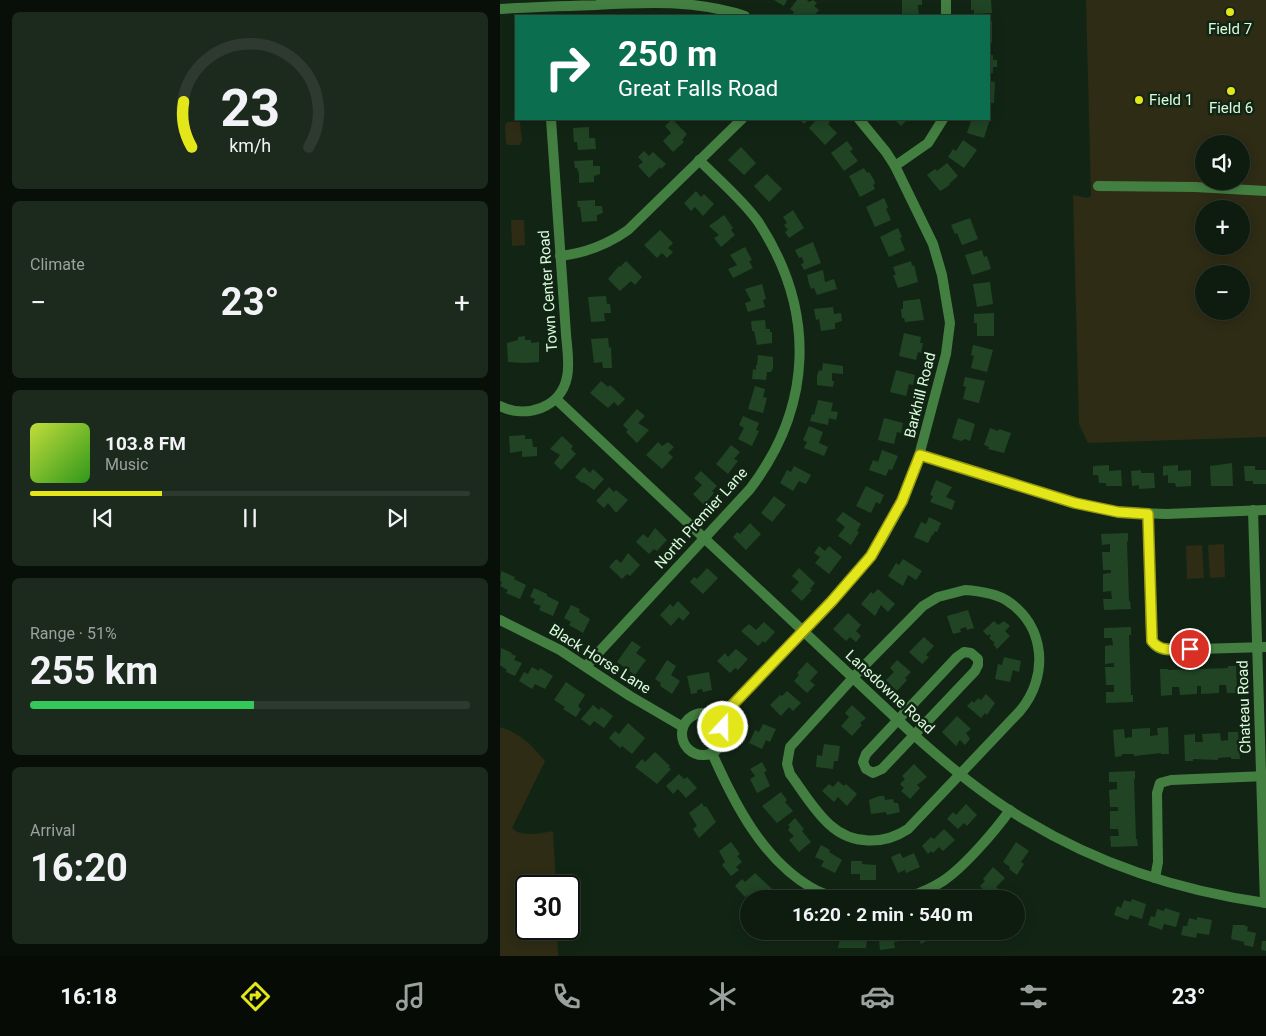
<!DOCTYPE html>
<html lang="en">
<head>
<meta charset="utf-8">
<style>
	body { margin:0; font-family:Roboto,sans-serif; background:#1c291d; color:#f1f3f6; height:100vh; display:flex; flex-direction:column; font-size:19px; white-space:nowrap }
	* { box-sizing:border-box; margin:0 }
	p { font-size:16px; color:#9ba19e }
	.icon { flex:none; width:28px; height:28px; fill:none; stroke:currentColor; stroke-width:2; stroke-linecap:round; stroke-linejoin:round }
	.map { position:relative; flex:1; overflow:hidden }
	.details { display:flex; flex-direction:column; gap:12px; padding:12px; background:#080f08; width:500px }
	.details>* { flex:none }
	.hud { position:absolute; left:15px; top:15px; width:475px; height:105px; border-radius:0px; box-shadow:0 2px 12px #0003,0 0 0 1px #2e3a2f; background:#0b6e4f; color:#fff; overflow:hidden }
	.tools { position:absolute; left:695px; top:135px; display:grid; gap:10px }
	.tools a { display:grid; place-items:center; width:55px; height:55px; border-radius:50%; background:#0e1c0f; box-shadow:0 2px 12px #0003,0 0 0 1px #2e3a2f; font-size:25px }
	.speed { position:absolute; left:15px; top:875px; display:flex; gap:10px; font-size:25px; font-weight:700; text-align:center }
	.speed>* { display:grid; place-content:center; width:65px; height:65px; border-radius:50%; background:#0e1c0f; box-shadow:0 2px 12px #0003,0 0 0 1px #2e3a2f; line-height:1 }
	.speed .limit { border:2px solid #111; border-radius:8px; background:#fff; color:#111 }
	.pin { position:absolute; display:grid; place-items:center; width:42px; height:42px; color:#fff; margin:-21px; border:2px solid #fff; border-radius:50%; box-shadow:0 1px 5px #0007 }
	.me { position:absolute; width:55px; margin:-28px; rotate:21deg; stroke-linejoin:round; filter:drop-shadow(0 0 4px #0008) }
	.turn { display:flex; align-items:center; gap:18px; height:105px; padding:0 20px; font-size:22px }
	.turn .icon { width:65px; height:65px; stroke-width:2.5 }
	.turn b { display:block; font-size:35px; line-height:42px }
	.big { font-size:38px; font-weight:700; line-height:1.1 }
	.details .widget { flex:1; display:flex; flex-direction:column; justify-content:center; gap:8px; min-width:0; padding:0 18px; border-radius:8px; background:#1c291d }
	.details .dial { align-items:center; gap:0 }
	.dial svg { height:130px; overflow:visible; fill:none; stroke:#2e3a2f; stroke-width:7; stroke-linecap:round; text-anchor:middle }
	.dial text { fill:#f1f3f6; stroke:none }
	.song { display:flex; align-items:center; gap:15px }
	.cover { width:60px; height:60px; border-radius:8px; background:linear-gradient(135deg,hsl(70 70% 55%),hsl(110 70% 35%)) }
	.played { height:5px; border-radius:2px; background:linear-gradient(90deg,#e3e71a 30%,#2e3a2f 30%) }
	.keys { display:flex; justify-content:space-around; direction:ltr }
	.heat { display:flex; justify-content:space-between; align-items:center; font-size:28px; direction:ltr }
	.charge { height:8px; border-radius:4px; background:linear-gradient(90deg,#34c759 51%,#2e3a2f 0) }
	.trip { position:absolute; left:240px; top:890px; width:285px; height:50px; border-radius:25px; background:#0e1c0f; box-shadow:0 2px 12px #0003,0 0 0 1px #2e3a2f; font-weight:700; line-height:50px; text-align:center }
	.menu { display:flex; height:80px; justify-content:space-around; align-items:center; background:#060b06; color:#9ba19e }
	.menu .icon { width:35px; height:35px }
	.menu .selected { color:#e3e71a }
	.menu b { font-size:22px; color:#f1f3f6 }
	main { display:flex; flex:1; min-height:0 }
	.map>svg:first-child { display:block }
</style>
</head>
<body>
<main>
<section class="details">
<div class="widget dial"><svg viewBox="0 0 100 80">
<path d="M14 69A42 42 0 1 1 86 69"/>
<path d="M14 69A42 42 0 0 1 9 41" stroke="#e3e71a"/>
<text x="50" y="56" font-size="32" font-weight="700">23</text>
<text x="50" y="72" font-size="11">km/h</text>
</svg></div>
<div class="widget"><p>Climate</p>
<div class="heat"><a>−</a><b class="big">23°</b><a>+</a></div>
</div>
<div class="widget">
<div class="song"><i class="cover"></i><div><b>103.8 FM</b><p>Music</p></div></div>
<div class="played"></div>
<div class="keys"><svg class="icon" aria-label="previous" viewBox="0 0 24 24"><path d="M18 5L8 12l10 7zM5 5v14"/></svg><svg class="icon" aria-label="pause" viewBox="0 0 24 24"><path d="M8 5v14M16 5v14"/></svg><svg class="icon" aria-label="next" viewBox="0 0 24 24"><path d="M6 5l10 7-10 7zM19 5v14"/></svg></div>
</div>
<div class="widget"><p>Range · 51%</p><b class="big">255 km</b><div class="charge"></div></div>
<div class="widget"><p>Arrival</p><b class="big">16:20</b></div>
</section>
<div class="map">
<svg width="766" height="956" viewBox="0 0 766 956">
	<rect width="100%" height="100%" fill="#122514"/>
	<g fill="#2e2c15" fill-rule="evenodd">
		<path d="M586,0H766V437L588,443L579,424L573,195L587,198L591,196ZM704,144H741V181H704ZM704,209H741V246H704ZM704,274H741V311H704Z"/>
		<path d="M7,122H20L22,141L19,145H8L6,143L5,125Z"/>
		<path d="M11,220H24L25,245L12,246Z"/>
		<path d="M724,544L725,577L710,578L708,545Z"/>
		<path d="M702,545L704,578L687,579L686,546Z"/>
		<path d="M0,727C20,733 32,745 45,761L12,828C22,838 41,833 53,831L56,886H26V929H57L58,956H0Z"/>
	</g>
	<g fill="#204424">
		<path d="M274,0H287L284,6Z"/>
		<path d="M297,0H307L309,2L313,0L317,3L314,6L319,10L314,16H293L292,15L294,12L290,9Z"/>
		<path d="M402,0H422V5H418L419,16H402Z"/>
		<path d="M471,0H491L492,13L474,14V10H471Z"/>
		<rect x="489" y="21" width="3" height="22"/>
		<path d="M489,55H493V60H497V67H493V73L489,74Z"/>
		<path d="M489,81L495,82L494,103H489Z"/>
		<path d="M172,119L187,134L182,140L184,142L173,152L163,141L171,133L165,126Z"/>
		<path d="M299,119H309L304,124Z"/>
		<path d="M317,119H327L330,122L328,124L337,133L325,145L309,128Z"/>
		<path d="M394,119H408L401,126Z"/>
		<path d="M467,119H490L484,138L467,133L471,121Z"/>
		<path d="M89,127V138H95L96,149L78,150L77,142H74L73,128Z"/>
		<path d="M463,140L477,150L464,168L448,157L453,149L456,151Z"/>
		<path d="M347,141L353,149L350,151L358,161L344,171L331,153Z"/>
		<path d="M241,147L256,163L244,175L228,160Z"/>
		<path d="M144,151L149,156L153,152L166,164L161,169L160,167L149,178L138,166L143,162L138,157Z"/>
		<path d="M93,160V166H100V174L94,176V182L79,183V174L77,168H75L74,161Z"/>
		<path d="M447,163L458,176L449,184L450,185L440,191L427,175L435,169L437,171Z"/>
		<path d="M364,168L367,173L369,172L374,180L375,184L373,185L375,189L360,197L349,176Z"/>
		<path d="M267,174L282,189L269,202L254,186Z"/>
		<path d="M196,191L201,197L204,194L214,204L203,216L195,207L191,211L184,203Z"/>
		<path d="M384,198L388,207L386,209L391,220L375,227L366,207Z"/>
		<path d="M95,200V206H102L103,213L97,215V221L82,222L80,207H78L77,201Z"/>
		<path d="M293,210L304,228L289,238L285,232L288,230L284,225L287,223L283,217Z"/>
		<path d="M224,215L233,228L231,230L235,235L221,247L214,238L219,235L209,226Z"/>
		<path d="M470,218L478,239L462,245L457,233L455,234L451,225Z"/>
		<path d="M398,228L402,237L400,238L405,250L389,257L380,237Z"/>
		<path d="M160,230L173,243L168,248L173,252L167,258L162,253L157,258L144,245Z"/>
		<path d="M313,242L321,263L304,270L301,264L304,263L302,257L299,258L295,250Z"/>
		<path d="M245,247L252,260L249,261L253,268L233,278L228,269L237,265L230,255Z"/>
		<path d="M482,250L484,257L487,256L491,269L472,275L465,255Z"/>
		<path d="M126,261L142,277L135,285L131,281L120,291L108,279L119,266L120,267Z"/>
		<path d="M411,261L412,266L414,265L418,282L398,288L393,275H396L393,267Z"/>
		<path d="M323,270L325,282L334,279L337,289L317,295L314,288L311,289L309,284L307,275Z"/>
		<path d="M490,282L493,304L477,307L473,284Z"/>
		<path d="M262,284L266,299L263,300L265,307L248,312L245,303L251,301L245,289Z"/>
		<path d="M106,296L107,304H110L111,313H104L105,321L91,322L88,297Z"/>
		<path d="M420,299L424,320L405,322L404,318H402L401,309H403V301Z"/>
		<path d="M333,307L334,314L341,313L342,321L335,323V329L321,331L319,319L316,320L314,309Z"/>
		<path d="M494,313V336H477V323H474V314Z"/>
		<path d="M265,320L266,329H270V332H272V343L257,345L254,331H252L251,321Z"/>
		<path d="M404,333L421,337L420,343H423L421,353L418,352L416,360L399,356Z"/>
		<path d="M25,336V340H31V343L39,342V362L24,363L8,362L7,343L18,340V337Z"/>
		<path d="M108,338L109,348L111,347L112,368H103L102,362L94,363L91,339Z"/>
		<path d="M473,345L493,350L487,372L471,368L474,356L471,355Z"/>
		<path d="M258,355L273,357V368L271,372H267L266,380L252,379L253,369L256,370V365H257Z"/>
		<path d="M323,363L343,366V374L332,373V381H334L333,387L317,385V376L319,370L322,371Z"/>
		<path d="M396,370L415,375L413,385L409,384L406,396L390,392Z"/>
		<path d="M465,377L485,381L479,403L463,399L466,387L463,386Z"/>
		<path d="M101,381L108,387L110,385L125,399L118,406L114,402L108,408L90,393Z"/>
		<path d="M255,386L265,389L263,397L267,398L263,413L248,409Z"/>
		<path d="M318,400L333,403L331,411L338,412L336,420L329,418L328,425L310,421L312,414L314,415Z"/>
		<path d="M137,409L145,416L138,423L149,430L137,443L126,432L128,430L123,425Z"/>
		<path d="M243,416L259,423L256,430L259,431L252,446L238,439L244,428L239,425Z"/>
		<path d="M384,418L403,423L401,433L397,432L394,444L378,440Z"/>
		<path d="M458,418L475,424L470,441L465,439L461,441L452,438Z"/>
		<path d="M309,426L323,432L319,443L328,447L324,456L304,448L307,442L303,440Z"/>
		<path d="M490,428L498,431L499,429L511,433L504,453L488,449L489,447L484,445Z"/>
		<path d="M25,435V439H32L33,447H37V456L22,457V451L10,453L9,436Z"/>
		<path d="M62,436L73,446L71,449L76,454L61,470L54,463L60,455L50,449Z"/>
		<path d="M158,442L162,446L168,442L174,447L168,453L173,457L162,469L146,455Z"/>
		<path d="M231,445L240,452L234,459L238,461L228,474L216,464Z"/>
		<path d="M382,450L398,456L392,470L389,469L386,476L369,470L373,460L378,462Z"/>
		<path d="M732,463L733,486H711L710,466Z"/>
		<path d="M609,465V471L621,470L622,486H606V483H599L598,475H593V466Z"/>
		<path d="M678,465V471L691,470V486L676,487L675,483H668V475L663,476V466Z"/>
		<path d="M294,466L311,475L306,484L299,481L293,491L280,483L287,470L291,472Z"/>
		<path d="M744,466H755V470H766V484H753V481H745Z"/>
		<path d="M84,467L90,473L93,469L104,479L94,490L83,482L82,483L75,477Z"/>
		<path d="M641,470V473H654L655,488L639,489V485L632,486L631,471Z"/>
		<path d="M201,471L217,486L212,491L214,493L204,505L193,494L202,485L194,478Z"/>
		<path d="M436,480L452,487L446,497L455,501L452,510L430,502L433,496L430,495Z"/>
		<path d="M366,486L384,495L380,504L376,502L371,513L356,506Z"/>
		<path d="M109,487L114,492L116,490L128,500L116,513L108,503L104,508L96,501Z"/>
		<path d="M274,496L286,505L272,522L261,513Z"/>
		<path d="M343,512L361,524L357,531L359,532L351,545L338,536L345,527L336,520Z"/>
		<path d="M429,517L441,523L437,532L435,531L433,535H432L428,543L414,537L421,522L426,524Z"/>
		<path d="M250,523L261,534L246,550L233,537L237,532L240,534Z"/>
		<path d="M155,528L167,540L157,551L154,549L149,554L136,542L143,534L148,538Z"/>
		<path d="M628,533V541L627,542L629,601H630L631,609L604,610L603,599H612L611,591L603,592V574L611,573V570H603L602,552H610V544L602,545L601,534Z"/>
		<path d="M319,546L325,551L329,546L342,557L329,574L315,563L320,557L314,553Z"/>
		<path d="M128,553L140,565L130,576L127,574L122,579L109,567L116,559L121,563Z"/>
		<path d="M403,559L422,571L416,580L408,575L403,586L388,576L396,563L399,565Z"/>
		<path d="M207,568L218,578L203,594L190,582L194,577L197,579Z"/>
		<path d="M299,568L315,583L310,589L312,590L302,601L291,591L299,582L292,576Z"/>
		<path d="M1,571L15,577L14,579L26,585L20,599L6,593L8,590L0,586L2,582L0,581Z"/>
		<path d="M34,588L47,594V596L59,602L53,616L39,610L41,606L33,603L35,599L30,597Z"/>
		<path d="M378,589L395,604L388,612L381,605L375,616L361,604L371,592L373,594Z"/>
		<path d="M178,601L190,613L183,621L179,617L171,626L160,615L170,604L173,607Z"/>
		<path d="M71,605L80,609L79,612L90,619L83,633L69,625L71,622L64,618Z"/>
		<path d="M468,610L474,628L467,630L466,627L460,629L461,632L453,634L447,616Z"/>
		<path d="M348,613L361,625L356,631L361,636L356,642L350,637L346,641L333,629Z"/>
		<path d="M494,621L498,625L504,621L510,626L505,631L510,636L497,649L493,644L495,643L489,638L491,636L489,634L488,636L483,631Z"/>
		<path d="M264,622L275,632L265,643L263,641L258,646L241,631L249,624L256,630Z"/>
		<path d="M631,627V635H629L631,695H633V702L606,703V692H614V685H606L605,667H614V663L605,664V646L613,645L612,638H604V628Z"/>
		<path d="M424,637L434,646L426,655L429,657L422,664L409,652Z"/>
		<path d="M132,641L141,647L136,653L146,660L135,675L117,662Z"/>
		<path d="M1,648L12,653L11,654L16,656L14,660L22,663L15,676L6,672L7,670L0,665Z"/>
		<path d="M236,649L248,659L238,670L235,668L230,673L217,661L225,653L228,657Z"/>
		<path d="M504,657L521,661L519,672L513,670L510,682L495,679L498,664L502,665Z"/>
		<path d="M167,660L176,666L171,675L180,681L172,694L160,686L161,683L155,679Z"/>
		<path d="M397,660L411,672L405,678L407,680L397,691L386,680L394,672L390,668Z"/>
		<path d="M307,662L318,672L310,681L315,685L307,693L294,681L299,675L297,673Z"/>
		<path d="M728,666H736L737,693H727L726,685H719V693L701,694V686H697V694L680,695L679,687H672V695L661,696L660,669H668V670L728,668Z"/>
		<path d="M32,667L39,671L40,668L53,676L45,689L35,684L32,689L19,681L24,672L28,674Z"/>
		<path d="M209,672L212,690L203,692L202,689L197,690V693L191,694L187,676Z"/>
		<path d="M66,682L85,695L78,706L81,709L76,717L63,709L65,707L54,700Z"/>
		<path d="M287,691L301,703L293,711L289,707L281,716L270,705L280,695L282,696Z"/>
		<path d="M486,694L495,703L487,715L485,713L481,718L467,706L472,701L474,703L478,698L481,700Z"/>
		<path d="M93,705L99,710L101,707L113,716L104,728L94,721L90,726L81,719Z"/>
		<path d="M352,705L366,718L360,723L362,725L352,736L341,726L349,717L345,713Z"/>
		<path d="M457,716L471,729L466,733L470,739L465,745L460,740L456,746L442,732Z"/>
		<path d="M128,723L145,738L132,754L122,746L120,748L109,738L115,731L119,734Z"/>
		<path d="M263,724L276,729L270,742L266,740L262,749L249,743L255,730L259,732Z"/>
		<path d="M668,727L669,754H661V753L634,756V754H622V756L615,757L613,730L624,729L625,738L632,737V729L650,728V736L658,735L657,728Z"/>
		<path d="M728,732H738L740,759H731V757L718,758V760L693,759V761H685L684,735L695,734V742H703L702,734L720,733L721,741L728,740Z"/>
		<path d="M324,744L340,746L338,761H334L333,769L316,767L317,755L322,756Z"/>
		<path d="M155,752L170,766L168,767L171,769L157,784L135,767L142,759L145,762Z"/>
		<path d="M262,762L267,771L264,772L270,786L257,793L250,779L255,776L250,769Z"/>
		<path d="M414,764L427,777L417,785L420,788L410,799L401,791L404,788L400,784L405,779L402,776Z"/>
		<path d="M635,771V779H634L636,839H637L638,846L611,847L610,836H619L618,829H610V811H618V807H610L609,790L617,789V782H609V772Z"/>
		<path d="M179,774L184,779L187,777L197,788L186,798L178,789L173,794L166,786Z"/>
		<path d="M338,781L344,786L346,784L357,794L347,806L338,797L334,802L322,791L329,784L333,787Z"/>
		<path d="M281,792L287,800L285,802L293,811L277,823L262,806Z"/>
		<path d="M379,796H384L385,800L393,799L394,803H398L400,812L387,815L386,812L371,814L369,800Z"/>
		<path d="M202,803L204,807L206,806L216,822L199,838L193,829L197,826L189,813Z"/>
		<path d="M466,804L477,815L467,826L464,823L458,829L447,819L453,812L456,815Z"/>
		<path d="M295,818L304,829L302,831L311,842L299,852L289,840L294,836L288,830L290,827L288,825Z"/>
		<path d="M444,829L455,840L443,851L439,847L433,853L431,851L428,854L422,846L431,837L434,839Z"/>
		<path d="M231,842L240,854L237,856L242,862L236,867L239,870L231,876L222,865L225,862L219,851Z"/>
		<path d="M516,842L529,851L521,862L524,864L517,875L509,869L510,867L503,862Z"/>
		<path d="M321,845L330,850L329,852L342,860L335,873L321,866L324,861L315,857Z"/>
		<path d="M400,853L403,858L414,853L420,867L406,873L405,870L398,873L391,857Z"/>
		<path d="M351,861H362V864L376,865V880H360V874H351Z"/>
		<path d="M493,867L505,878L496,887L500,891L493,899H487L483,895L486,892L480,886L485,881L483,879Z"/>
		<path d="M255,873L272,889L262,899H251L247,895L245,897L235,886L242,879L245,882Z"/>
		<path d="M469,892L473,899H459Z"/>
		<path d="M632,899L646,904L642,919L630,915L628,920L614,915L617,906L621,908L624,900L631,902Z"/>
		<path d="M665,908L680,913L676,927L664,924L662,930L648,925L651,916L655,917L657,909L664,911Z"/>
		<path d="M697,917L712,920L709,935L697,933L696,938L681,935L683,926H687L689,918L697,920Z"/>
		<path d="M733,925H744L748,927L747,931L756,933L753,947L744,945V942L731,939Z"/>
		<path d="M303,931H331L328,937L316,933L314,936Z"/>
		<path d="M345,931H368L366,948H338L340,938H344Z"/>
		<path d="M382,931H405L406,940L394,942L395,948L380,950L379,940L383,939Z"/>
		<path d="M421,931H446L421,944L417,934L421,933Z"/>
		<path d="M762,941H766V951L761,950Z"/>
	</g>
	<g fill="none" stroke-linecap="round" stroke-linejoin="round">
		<g stroke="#447f42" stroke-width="10">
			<path d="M446,0V16"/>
			<path d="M0,9C32,7 64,6 96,5C147,2 197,0 245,16"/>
			<path d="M395,166L428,143L443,119"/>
			<path d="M598,186L695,187L766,191"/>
			<path d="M60,256C86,253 107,245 128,230L242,119"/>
			<path d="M56,399L415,736C450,767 486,797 527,821C600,865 682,891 766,903"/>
			<path d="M0,406C26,419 61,408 67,377C70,363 67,348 66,334L51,119"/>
			<path d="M420,455L575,503L618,512L666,514L766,510"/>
			<path d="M753,510L765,903"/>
			<path d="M648,514L651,635C652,644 657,649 665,650L766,647"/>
			<path d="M465,590C479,591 494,593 506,600C546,625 549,677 520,711L408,829C384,845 352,845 330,825C314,811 302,790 290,774L287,764L290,747L361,669L423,606L438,597Z"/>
			<path d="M0,620L60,650L130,696L183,727"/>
			<path d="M464,652L471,653L478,659V665L475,671L382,769L373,773L366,769L363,762L366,754L457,657Z"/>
			<path d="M86,666L250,489C313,406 316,311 259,223C246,203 217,178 199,160"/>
			<circle cx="203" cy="734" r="21"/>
			<path d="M218,720L332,601L359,571L381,541L403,501L416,467L446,354L450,323L442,275L433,244L395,166L386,152L359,119"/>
			<path d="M212,753C234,803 263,860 312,888C321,894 332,896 342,899"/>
			<path d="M655,878L658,862L657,793L660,783L671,780L766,776"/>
			<path d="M404,899C418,894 431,889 443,881C464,867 495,831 510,810"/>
		</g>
	</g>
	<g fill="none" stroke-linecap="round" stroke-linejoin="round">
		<g stroke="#949611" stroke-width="12">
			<path id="route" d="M223,727L218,720L332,601L371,556L402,501L420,455L575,503L618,512L648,514L652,641C661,653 676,649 690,649"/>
		</g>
		<use href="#route" stroke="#e3e71a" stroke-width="9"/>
	</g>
	<g fill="#e3e71a" stroke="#122514" stroke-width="2">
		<circle cx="730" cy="12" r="5"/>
		<circle cx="731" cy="91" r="5"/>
		<circle cx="639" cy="100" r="5"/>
	</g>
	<g text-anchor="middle" stroke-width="5" stroke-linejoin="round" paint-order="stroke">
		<g font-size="15" fill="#dafbdb" stroke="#122514">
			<text x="730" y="34">Field 7</text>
			<text x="649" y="105" text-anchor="start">Field 1</text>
			<text x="731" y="113">Field 6</text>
		</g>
		<g font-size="15" fill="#dafbdb" stroke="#122514">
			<text transform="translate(48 291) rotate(-94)" y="5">Town Center Road</text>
			<text transform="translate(420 395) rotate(-76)" y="5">Barkhill Road</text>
			<text transform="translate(201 518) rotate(-48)" y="5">North Premier Lane</text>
			<text transform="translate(100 659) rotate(32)" y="5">Black Horse Lane</text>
			<text transform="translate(390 692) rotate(43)" y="5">Lansdowne Road</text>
			<text transform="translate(744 707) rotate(-92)" y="5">Chateau Road</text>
		</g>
	</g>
</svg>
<div class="tools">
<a><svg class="icon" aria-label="sound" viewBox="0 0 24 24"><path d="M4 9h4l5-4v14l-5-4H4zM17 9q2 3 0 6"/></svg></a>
<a>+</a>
<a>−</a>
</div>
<div class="speed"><div class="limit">30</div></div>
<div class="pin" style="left:690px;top:649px;background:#d93025"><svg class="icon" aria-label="arrive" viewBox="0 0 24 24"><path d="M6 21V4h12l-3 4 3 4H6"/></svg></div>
<svg class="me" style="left:223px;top:727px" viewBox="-20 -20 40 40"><circle r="17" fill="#e3e71a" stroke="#fff" stroke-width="3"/><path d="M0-11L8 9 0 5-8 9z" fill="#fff"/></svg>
<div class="trip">16:20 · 2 min · 540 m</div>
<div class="hud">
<div class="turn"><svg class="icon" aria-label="right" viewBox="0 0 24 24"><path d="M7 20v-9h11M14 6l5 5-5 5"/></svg><div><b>250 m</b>Great Falls Road</div></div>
</div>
</div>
</main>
<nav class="menu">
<b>16:18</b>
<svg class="icon selected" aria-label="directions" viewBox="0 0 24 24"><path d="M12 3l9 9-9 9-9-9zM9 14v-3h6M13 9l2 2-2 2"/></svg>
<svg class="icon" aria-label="music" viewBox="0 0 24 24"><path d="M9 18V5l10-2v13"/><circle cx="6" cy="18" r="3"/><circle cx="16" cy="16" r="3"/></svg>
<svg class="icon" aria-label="phone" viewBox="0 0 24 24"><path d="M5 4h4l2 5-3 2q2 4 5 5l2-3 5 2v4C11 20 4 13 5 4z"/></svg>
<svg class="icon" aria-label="climate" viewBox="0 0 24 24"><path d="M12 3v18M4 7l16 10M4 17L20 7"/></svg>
<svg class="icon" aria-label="car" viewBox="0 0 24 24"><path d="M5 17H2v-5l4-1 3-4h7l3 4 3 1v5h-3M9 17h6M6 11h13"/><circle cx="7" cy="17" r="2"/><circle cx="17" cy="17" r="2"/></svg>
<svg class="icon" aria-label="filters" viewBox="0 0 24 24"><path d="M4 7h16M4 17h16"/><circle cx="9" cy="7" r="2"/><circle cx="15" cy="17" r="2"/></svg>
<b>23°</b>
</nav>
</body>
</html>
